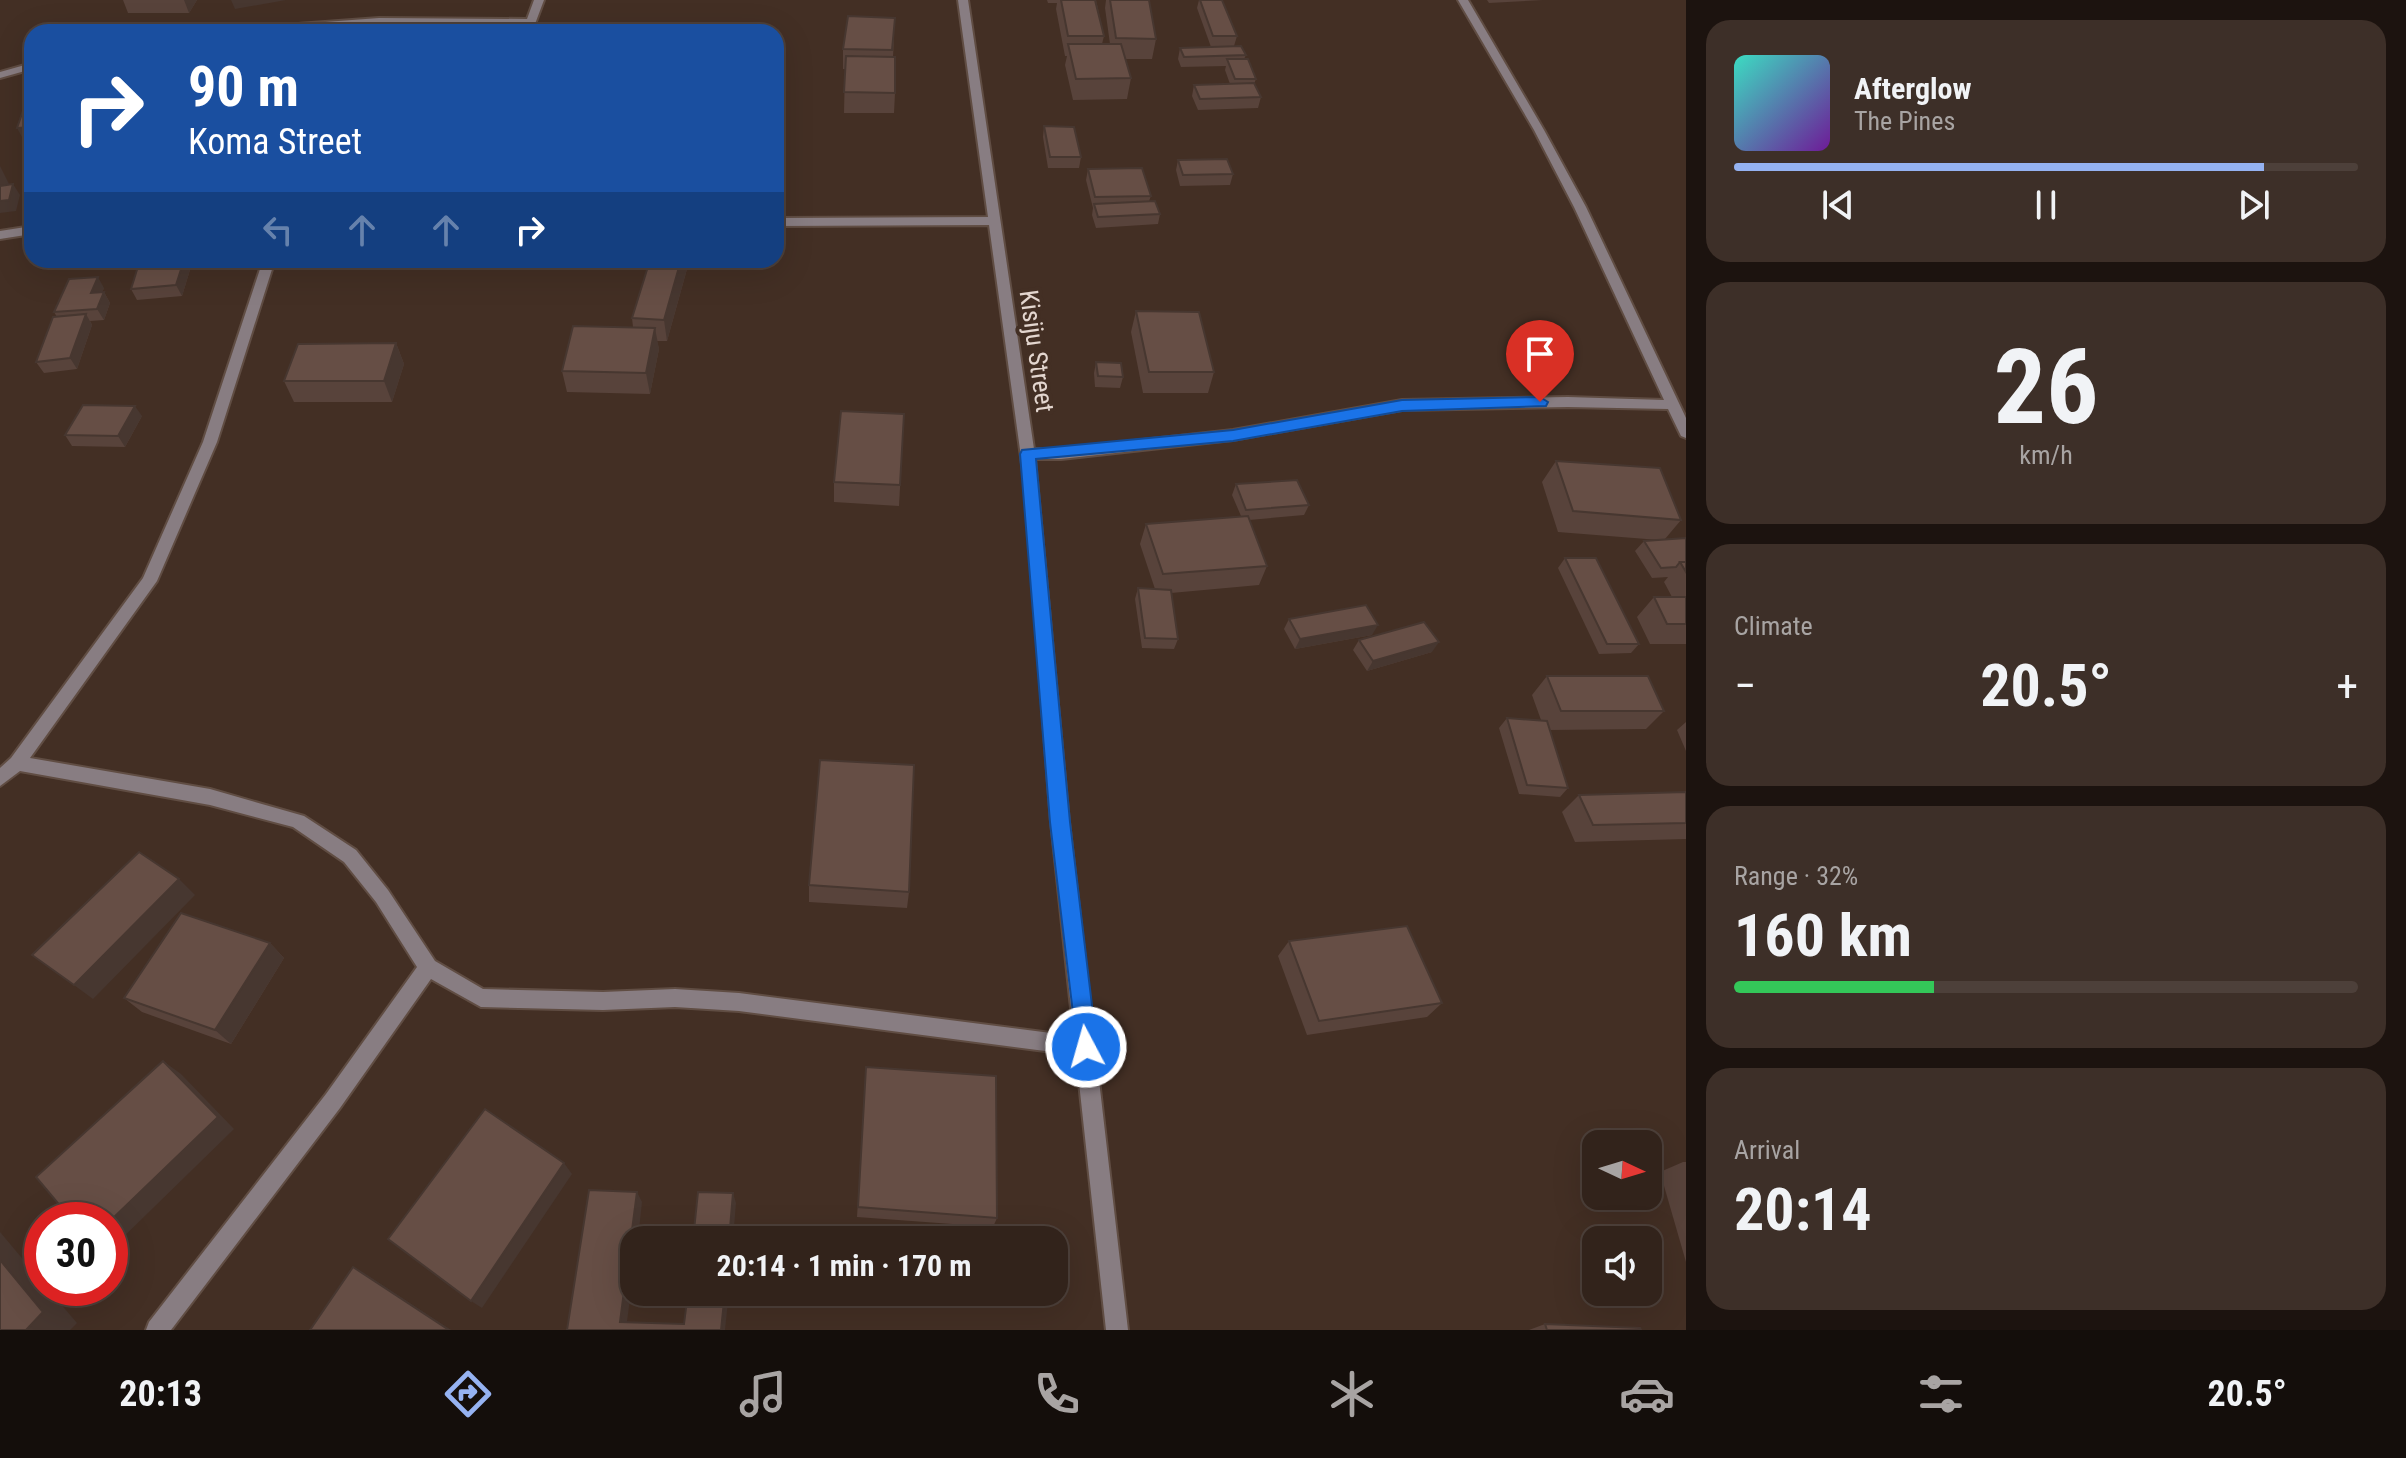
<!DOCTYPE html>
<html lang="en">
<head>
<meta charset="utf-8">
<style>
	body { margin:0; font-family:"Roboto Condensed",sans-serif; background:#3d2f28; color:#f1f3f6; height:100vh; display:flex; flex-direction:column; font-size:30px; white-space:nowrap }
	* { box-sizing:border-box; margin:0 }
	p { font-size:26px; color:#a8a4a3 }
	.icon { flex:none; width:44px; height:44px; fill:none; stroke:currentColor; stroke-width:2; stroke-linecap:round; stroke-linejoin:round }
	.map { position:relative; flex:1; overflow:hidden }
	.drawer { display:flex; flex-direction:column; gap:20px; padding:20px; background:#1c130f; width:720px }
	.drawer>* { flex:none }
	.hud { position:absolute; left:24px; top:24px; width:760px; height:244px; border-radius:24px; box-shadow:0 8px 32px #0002,0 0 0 2px #4d403a; background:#1a4fa0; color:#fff; overflow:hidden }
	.needle { width:52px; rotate:94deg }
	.controls { position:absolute; left:1582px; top:1130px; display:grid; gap:16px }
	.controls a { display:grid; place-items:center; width:80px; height:80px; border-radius:16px; background:#32231b; box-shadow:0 8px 32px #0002,0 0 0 2px #4d403a; font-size:40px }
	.speed { position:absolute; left:24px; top:1202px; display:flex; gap:16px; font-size:40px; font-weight:700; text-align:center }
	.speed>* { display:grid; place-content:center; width:104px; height:104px; border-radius:50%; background:#32231b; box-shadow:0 8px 32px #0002,0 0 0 2px #4d403a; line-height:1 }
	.speed .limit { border:12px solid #d22; background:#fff; color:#111 }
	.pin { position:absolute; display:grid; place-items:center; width:68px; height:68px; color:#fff; margin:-82px -34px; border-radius:50% 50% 50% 0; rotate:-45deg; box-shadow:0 0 8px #0007 }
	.pin .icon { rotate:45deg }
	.me { position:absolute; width:88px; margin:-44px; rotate:354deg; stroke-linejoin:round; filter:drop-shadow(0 0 6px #0008) }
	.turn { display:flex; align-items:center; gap:28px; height:168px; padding:0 32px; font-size:36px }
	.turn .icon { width:104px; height:104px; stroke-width:2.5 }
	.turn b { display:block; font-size:56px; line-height:68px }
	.lanes { display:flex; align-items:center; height:76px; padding:0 32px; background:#0003; justify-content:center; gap:40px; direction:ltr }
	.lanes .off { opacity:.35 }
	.big { font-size:60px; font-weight:700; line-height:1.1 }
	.drawer .widget { flex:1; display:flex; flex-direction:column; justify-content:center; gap:12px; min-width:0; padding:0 28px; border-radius:24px; background:#3d2f28 }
	.drawer .dial { align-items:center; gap:0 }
	.dial b { font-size:104px; line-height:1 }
	.song { display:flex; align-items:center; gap:24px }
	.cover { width:96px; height:96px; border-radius:12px; background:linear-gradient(135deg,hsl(170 70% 55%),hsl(280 70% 35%)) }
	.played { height:8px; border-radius:4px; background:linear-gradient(90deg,#95b2f1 85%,#4d403a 85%) }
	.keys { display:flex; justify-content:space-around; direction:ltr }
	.heat { display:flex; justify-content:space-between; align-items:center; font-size:44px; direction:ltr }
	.charge { height:12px; border-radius:6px; background:linear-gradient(90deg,#34c759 32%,#4d403a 0) }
	.trip { position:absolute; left:620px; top:1226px; width:448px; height:80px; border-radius:24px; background:#32231b; box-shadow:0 8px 32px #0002,0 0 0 2px #4d403a; font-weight:700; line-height:80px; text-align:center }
	.dock { display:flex; height:128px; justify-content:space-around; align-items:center; background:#140e0b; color:#a8a4a3 }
	.dock .icon { width:56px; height:56px }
	.dock .selected { color:#95b2f1 }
	.dock b { font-size:36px; color:#f1f3f6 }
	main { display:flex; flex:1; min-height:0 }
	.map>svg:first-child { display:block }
</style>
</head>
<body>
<main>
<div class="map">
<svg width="1686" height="1330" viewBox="0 0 1686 1330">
	<rect width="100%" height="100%" fill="#432f24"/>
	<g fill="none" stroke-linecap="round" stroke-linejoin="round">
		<g stroke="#604d43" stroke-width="4">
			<g id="minor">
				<path d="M534,0H544L532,32H524L525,25L379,24L271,32H226L231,29L379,18L527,19Z"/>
				<path d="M958,0H968L1034,449H1061L1233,430L1402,400L1568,397L1664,400L1574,207L1534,130L1458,0H1468L1544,130L1586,207L1686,418V438L1681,436L1668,409L1568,407L1402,410L1233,440L1061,459H1035L1069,822L1128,1330H1106L1076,1055L739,1011L675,1007L603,1010L481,1007L431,979L340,1108L171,1330H146L149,1322L326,1094L417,967L376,902L344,862L293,827L210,805L20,771L0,786V768L11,758L143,578L203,442L263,260H275L217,442L157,581L30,758L210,789L304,816L356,850L388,890L435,961L483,989L603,992L675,989L739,993L1074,1036L1051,822L1025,486L989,225L776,226V218L988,217Z"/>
				<path d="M32,63V69L0,78V72Z"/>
				<path d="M32,226V234L0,239V231Z"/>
			</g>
		</g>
		<use href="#minor" fill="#887d82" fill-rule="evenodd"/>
	</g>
	<g fill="#58433b">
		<path d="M123,0H197L189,13H128Z"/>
		<path d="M1047,0H1096L1104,36L1102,44H1110L1105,8L1106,0H1149L1156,39L1152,59H1125L1131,78L1127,99L1073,100L1065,65L1067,56H1065L1056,9L1057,3H1048Z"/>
		<path d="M1199,0H1222L1237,36L1234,46L1211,47L1197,8Z"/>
		<path d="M1487,0H1543L1489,3Z"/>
		<path d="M894,38L893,57L895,93L894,113H844L845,69H843V49Z"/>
		<path d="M1180,48L1246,55L1244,59L1256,79L1254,84L1261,97L1258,108L1198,110L1192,96L1194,85L1230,84L1225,70L1226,66L1181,67L1178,59Z"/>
		<path d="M1044,126L1081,157L1079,168H1048L1043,137Z"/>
		<path d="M1178,160L1233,174L1230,185L1180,186L1176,170Z"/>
		<path d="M1088,169L1151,196L1149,201L1160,214L1158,224L1096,228L1092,215L1093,208L1086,180Z"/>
		<path d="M193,260L182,296L137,300L131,289Z"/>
		<path d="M687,269L667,341H657L659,349L650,394L567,392L562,371L633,327L632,318Z"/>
		<path d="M104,288L102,292H104L110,303L104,320L90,321L92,325L77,369L44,373L36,362L57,317L54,312Z"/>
		<path d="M1136,311L1214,372L1208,393H1143L1131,332Z"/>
		<path d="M396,343L404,364L392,402H294L284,381Z"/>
		<path d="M1096,362L1123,377L1120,388L1095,387L1094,373Z"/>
		<path d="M904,414L899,506L834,502V482Z"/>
		<path d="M142,416L125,447L72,446L65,435Z"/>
		<path d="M1556,461L1681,520L1665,539L1686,538V644H1650L1637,617L1654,597H1672L1664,582L1668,577L1652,578L1635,551L1644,541L1659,540L1558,532L1542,482Z"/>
		<path d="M1236,484L1309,505L1304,515L1249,520L1267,566L1259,585L1171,593L1178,639L1174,649L1142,648L1135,599L1138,588L1155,589L1140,544L1146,524L1241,516L1232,495Z"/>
		<path d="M1565,558L1639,644L1631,653L1599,654L1558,568Z"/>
		<path d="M1289,619L1372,635L1295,649L1284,629Z"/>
		<path d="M1359,640L1432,652L1367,671L1353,650Z"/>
		<path d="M1547,676L1664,711L1646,729L1550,730L1568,788L1560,797L1519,794L1499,728L1507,718L1541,720L1532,695Z"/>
		<path d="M1686,722V751L1677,730Z"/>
		<path d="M1686,792V839L1575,842L1562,812L1579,795Z"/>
		<path d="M809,885L909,892L907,908L809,902Z"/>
		<path d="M1289,941L1442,1003L1427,1017L1307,1035L1278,956Z"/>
		<path d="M270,943L284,958L231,1044L142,1012L124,998Z"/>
		<path d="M866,1067L997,1218L993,1227L857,1217Z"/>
		<path d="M1683,1162H1686V1262L1660,1172Z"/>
		<path d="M1545,1324L1641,1330H1529Z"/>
	</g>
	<g fill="#473730">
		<path d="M184,0H197L189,13Z"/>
		<path d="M231,0H286L235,9Z"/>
		<path d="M32,127V138L23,139L17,128Z"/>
		<path d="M0,166L10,186L0,189Z"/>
		<path d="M13,184L20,195L16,211L0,213V201Z"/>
		<path d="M184,260H193L182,296L176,285Z"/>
		<path d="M681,260H686L687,269L667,341L664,320Z"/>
		<path d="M98,277L104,288L97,304L91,293Z"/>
		<path d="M104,292L110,303L104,320L97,309Z"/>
		<path d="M86,314L92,325L77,369L70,358Z"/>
		<path d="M655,328L659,349L650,394L646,373Z"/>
		<path d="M396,343L404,364L392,402L384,381Z"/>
		<path d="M135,406L142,416L125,447L118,436Z"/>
		<path d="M1378,625L1372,635L1295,649L1300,639Z"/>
		<path d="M1439,642L1432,652L1367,671L1373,661Z"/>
		<path d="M179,879L195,895L93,999L74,985Z"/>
		<path d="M270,943L284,958L231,1044L215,1030Z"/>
		<path d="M163,1061L181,1074L234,1129L111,1249H110V1221Z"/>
		<path d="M564,1163L572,1174L482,1308L471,1301Z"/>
		<path d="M637,1192L642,1202L638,1240H634V1269L626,1329L620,1322Z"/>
		<path d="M733,1193L736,1203L733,1240H729Z"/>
		<path d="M0,1232L42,1282V1288H47L77,1323L70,1330H26L0,1260Z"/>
		<path d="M353,1267L373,1279L451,1330H449Z"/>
		<path d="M725,1292H729L725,1330H721Z"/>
	</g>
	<g fill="#664e45" stroke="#473730" stroke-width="2">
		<path d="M1061,0H1095L1104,36H1068Z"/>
		<path d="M1110,0H1149L1156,39L1116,38Z"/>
		<path d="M1200,0H1222L1237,36H1213Z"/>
		<path d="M848,16L895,18L892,50L843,49Z"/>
		<path d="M1068,44H1121L1131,78L1076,79Z"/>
		<path d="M1241,46L1246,55L1184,57L1180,48Z"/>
		<path d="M846,56L895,57V93L844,92Z"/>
		<path d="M1227,59H1248L1256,79H1235Z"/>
		<path d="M1254,83L1261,97L1200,99L1194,85Z"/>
		<path d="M32,110V127L17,128L23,111Z"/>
		<path d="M1044,126L1074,127L1081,157H1050Z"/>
		<path d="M1227,159L1233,174L1183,175L1178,160Z"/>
		<path d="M1142,168L1151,196L1095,197L1088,169Z"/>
		<path d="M13,184L9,200L0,201V186Z"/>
		<path d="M1155,201L1160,214L1098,217L1094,204Z"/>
		<path d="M140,260H184L176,285L131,289Z"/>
		<path d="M650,260H681L664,320L632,318Z"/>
		<path d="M98,277L91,293L104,292L97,309L54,312L69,279Z"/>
		<path d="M1136,311L1199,312L1214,372H1149Z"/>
		<path d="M86,314L70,358L36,362L53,317Z"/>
		<path d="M573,326L655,328L646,373L562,371Z"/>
		<path d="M396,343L384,381H284L298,344Z"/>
		<path d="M1096,362L1121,363L1123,377L1098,376Z"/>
		<path d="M83,405L135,406L118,436L65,435Z"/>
		<path d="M841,411L904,414L900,485L834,482Z"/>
		<path d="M1556,461L1660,468L1681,520L1573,511Z"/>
		<path d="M1297,480L1309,505L1246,510L1236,484Z"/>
		<path d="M1248,516L1267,566L1163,574L1146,524Z"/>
		<path d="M1686,538V562H1680L1676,567L1661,568L1644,541Z"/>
		<path d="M1565,558H1596L1639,644H1607Z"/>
		<path d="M1680,562H1686V572Z"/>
		<path d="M1138,588L1171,590L1178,639L1145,638Z"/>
		<path d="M1654,597H1686V624H1667Z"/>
		<path d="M1366,605L1378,625L1300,639L1289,619Z"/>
		<path d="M1424,622L1439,642L1373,661L1359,640Z"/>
		<path d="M1547,676H1648L1664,711H1561Z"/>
		<path d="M1507,718L1547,721L1568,788L1527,785Z"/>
		<path d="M820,760L914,765L909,892L809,885Z"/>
		<path d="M1686,792V823L1593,825L1579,795Z"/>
		<path d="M139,852L179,879L74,985L32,955Z"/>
		<path d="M181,913L270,943L215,1030L124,998Z"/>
		<path d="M1407,926L1442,1003L1319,1021L1289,941Z"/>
		<path d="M163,1061L218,1117L110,1221L72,1220L36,1177Z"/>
		<path d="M866,1067L996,1076L997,1218L858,1207Z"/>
		<path d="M485,1109L564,1163L471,1301L388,1239Z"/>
		<path d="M589,1190L637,1192L620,1322L684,1324L688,1292H725L721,1330H567Z"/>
		<path d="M698,1192L733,1193L729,1240H693Z"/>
		<path d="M0,1260L43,1312L26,1330H0Z"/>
		<path d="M353,1267L449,1330H310Z"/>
		<path d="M1545,1324L1640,1328L1641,1330H1547Z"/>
	</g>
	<path fill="#1a73e8" stroke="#114b97" stroke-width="2" d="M1540,397L1548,402L1546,406L1402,411L1233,441L1036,459L1070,822L1097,1047L1094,1055L1086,1058L1078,1055L1050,822L1020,454L1022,450L1233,430L1402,400Z"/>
	<g text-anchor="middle" stroke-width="8" stroke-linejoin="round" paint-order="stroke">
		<g font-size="26" fill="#e3d6cf" stroke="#432f24">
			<text transform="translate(1037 351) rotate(82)" y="9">Kisiju Street</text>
		</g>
	</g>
</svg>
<div class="controls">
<a><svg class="needle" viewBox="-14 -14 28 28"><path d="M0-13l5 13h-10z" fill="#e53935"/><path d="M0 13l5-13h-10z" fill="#a8a4a3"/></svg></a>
<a><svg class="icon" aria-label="sound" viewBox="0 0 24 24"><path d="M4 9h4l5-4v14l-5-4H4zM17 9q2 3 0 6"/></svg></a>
</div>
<div class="speed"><div class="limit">30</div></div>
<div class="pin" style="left:1540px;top:402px;background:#d93025"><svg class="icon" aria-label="arrive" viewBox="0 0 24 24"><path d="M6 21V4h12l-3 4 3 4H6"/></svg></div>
<svg class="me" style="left:1086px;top:1047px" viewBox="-20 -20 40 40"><circle r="17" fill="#1a73e8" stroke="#fff" stroke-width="3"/><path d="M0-11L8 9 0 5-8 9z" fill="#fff"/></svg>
<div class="trip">20:14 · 1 min · 170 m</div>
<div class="hud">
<div class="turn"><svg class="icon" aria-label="right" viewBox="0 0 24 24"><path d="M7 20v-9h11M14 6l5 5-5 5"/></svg><div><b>90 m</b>Koma Street</div></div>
<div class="lanes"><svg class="icon off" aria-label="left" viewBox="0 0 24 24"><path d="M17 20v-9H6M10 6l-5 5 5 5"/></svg><svg class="icon off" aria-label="ahead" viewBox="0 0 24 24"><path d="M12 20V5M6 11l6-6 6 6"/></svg><svg class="icon off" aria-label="ahead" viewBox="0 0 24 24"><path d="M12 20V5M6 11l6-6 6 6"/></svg><svg class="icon" aria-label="right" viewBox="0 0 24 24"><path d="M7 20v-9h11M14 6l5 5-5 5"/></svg></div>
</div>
</div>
<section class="drawer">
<div class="widget">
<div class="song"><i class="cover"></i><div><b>Afterglow</b><p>The Pines</p></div></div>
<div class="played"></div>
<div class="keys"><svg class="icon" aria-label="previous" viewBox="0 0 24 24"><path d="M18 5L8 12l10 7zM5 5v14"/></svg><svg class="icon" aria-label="pause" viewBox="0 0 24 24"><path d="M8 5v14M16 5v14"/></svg><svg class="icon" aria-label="next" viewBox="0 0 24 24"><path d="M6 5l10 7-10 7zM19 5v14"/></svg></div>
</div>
<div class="widget dial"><b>26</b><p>km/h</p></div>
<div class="widget"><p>Climate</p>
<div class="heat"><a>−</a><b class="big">20.5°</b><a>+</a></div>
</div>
<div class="widget"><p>Range · 32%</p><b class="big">160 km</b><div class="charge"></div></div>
<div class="widget"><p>Arrival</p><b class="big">20:14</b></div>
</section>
</main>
<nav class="dock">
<b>20:13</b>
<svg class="icon selected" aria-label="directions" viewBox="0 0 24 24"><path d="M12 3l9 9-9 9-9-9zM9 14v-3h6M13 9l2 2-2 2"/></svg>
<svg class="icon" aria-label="music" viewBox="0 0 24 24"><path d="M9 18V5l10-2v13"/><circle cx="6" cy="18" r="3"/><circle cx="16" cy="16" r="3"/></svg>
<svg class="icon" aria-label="phone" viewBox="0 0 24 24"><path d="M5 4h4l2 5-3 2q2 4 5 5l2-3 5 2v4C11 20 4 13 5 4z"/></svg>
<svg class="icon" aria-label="climate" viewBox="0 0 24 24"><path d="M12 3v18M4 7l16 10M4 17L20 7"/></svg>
<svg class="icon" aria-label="car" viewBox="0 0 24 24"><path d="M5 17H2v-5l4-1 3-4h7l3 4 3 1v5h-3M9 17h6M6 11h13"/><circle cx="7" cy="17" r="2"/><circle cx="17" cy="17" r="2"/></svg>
<svg class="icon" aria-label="filters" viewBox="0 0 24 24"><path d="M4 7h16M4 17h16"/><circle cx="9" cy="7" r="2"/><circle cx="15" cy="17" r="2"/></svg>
<b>20.5°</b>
</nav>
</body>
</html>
